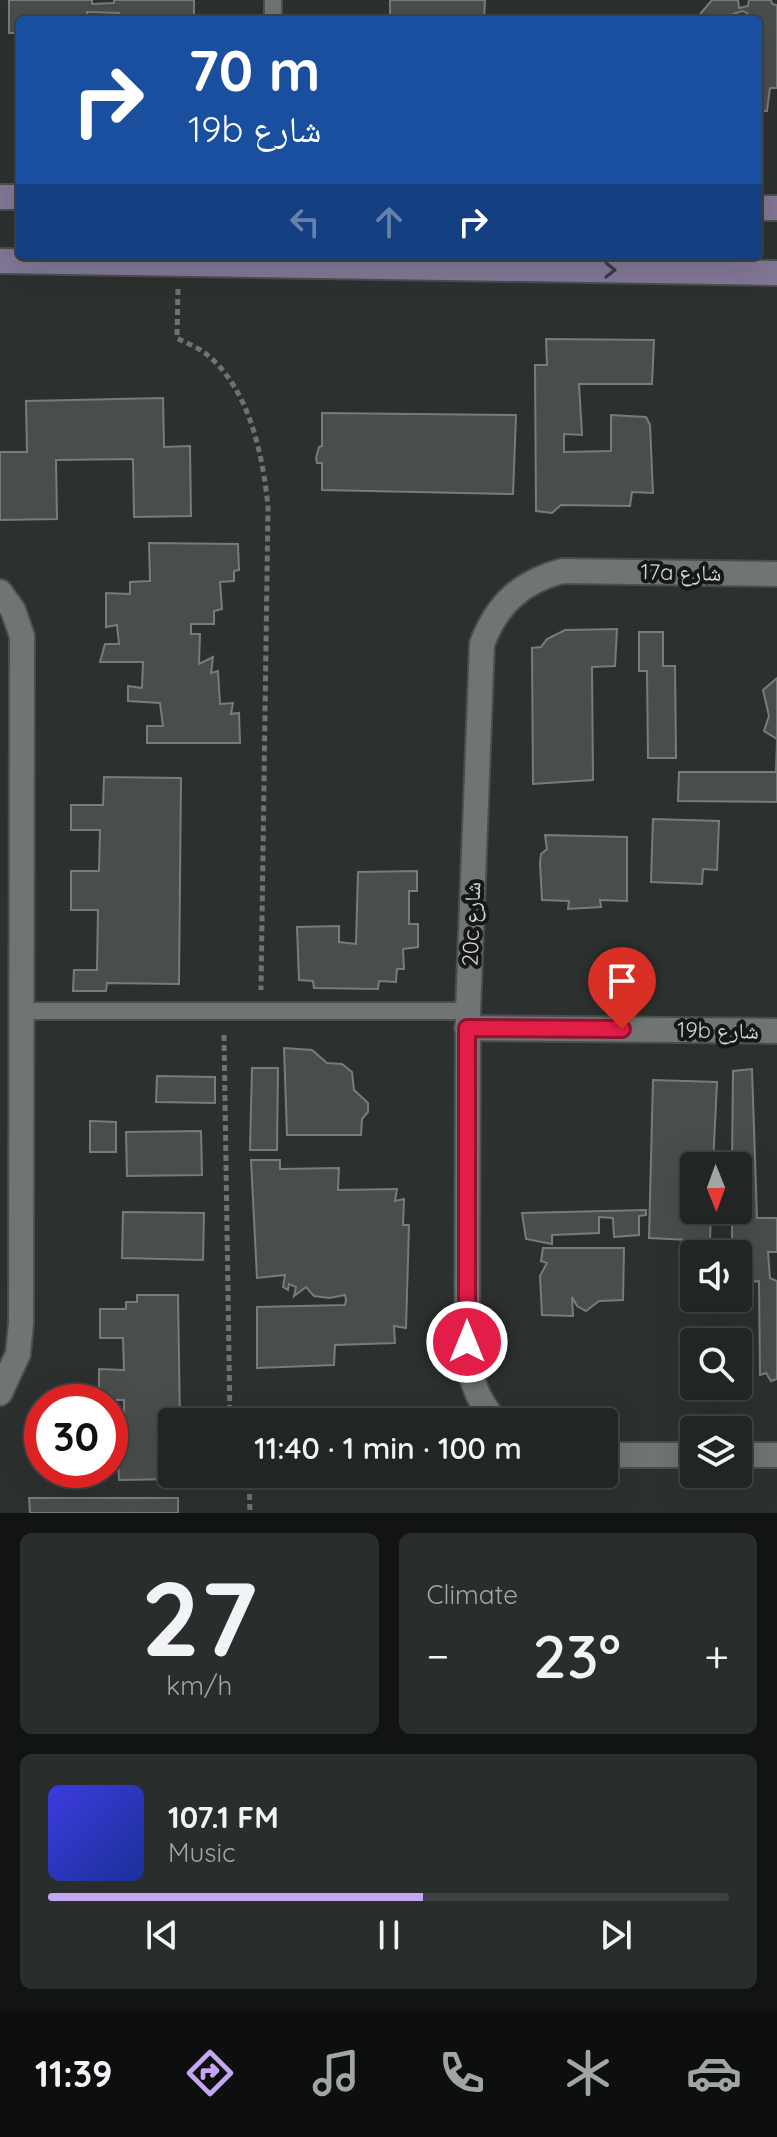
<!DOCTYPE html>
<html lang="en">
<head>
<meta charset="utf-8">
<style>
	body { margin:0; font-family:Quicksand,"Noto Naskh Arabic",sans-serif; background:#292d2c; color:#f1f3f6; height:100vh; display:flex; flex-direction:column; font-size:30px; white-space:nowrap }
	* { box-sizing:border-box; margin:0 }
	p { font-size:26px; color:#a2a5a6 }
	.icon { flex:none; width:44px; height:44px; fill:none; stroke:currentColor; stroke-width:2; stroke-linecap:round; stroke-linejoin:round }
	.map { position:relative; height:1513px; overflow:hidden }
	.drawer { display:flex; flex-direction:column; gap:20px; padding:20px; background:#121414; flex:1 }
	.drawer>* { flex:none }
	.hud { position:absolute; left:16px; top:16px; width:746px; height:244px; border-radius:8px; box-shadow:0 8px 32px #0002,0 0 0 2px #3e4241; background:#1a4fa0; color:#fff; overflow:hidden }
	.needle { width:52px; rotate:179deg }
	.controls { position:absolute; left:680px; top:1152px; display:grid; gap:16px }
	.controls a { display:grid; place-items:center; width:72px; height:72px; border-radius:8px; background:#212524; box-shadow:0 8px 32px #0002,0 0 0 2px #3e4241; font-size:40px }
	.speed { position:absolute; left:24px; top:1384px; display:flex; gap:16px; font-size:40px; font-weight:700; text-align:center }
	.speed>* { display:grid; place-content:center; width:104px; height:104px; border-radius:50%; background:#212524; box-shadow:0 8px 32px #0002,0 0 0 2px #3e4241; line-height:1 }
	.speed .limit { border:12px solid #d22; background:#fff; color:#111 }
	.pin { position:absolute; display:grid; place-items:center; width:68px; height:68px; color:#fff; margin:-82px -34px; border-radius:50% 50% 50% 0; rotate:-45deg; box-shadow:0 0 8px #0007 }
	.pin .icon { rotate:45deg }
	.me { position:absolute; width:88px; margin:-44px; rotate:0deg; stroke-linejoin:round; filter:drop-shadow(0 0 6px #0008) }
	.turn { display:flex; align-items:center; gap:28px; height:168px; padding:0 40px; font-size:36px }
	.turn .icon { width:104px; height:104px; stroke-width:2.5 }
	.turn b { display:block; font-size:56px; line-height:68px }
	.lanes { display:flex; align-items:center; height:76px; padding:0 40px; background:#0003; justify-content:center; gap:40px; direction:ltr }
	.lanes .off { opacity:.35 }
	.big { font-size:60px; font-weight:600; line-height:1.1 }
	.drawer .card { flex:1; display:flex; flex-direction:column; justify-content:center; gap:12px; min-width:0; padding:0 28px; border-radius:12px; background:#292d2c }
	.drawer .dial { align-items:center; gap:0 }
	.dial b { font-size:104px; line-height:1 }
	.song { display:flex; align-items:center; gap:24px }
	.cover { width:96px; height:96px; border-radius:12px; background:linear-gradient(135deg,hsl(240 70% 55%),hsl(230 70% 35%)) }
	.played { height:8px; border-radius:4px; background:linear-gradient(90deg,#c5a7f1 55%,#3e4241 55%) }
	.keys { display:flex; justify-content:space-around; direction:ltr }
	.heat { display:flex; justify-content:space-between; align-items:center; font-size:44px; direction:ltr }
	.drawer .tiles { flex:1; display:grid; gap:20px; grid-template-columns:1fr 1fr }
	.card:last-child { grid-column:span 2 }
	.trip { position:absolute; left:158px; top:1408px; width:460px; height:80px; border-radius:8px; background:#212524; box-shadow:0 8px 32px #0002,0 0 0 2px #3e4241; font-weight:600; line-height:80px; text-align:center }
	.dock { display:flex; height:128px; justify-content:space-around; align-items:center; background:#0d0f0e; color:#a2a5a6 }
	.dock .icon { width:56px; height:56px }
	.dock .selected { color:#c5a7f1 }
	.dock b { font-size:36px; color:#f1f3f6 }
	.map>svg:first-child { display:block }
</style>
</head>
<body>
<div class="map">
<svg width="777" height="1513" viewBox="0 0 777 1513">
	<rect width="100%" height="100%" fill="#2c3130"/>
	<g fill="#494e4c" stroke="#777c7a" stroke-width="2">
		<path d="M9,0H92V4L114,3V0H194V20H119V13L87,12V20H20V33H9Z"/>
		<path d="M390,0H485L484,20H390Z"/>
		<path d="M712,0H738L739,8L748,6L749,0H771L772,4L777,5V88H770L767,111H758V20L743,11L733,14L730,20H695Z"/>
		<path d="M546,339L654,340L652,384H579L582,435L564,434V452L611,451V415L646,417L650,425L653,493L632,492L630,506L561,505L552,513L536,511L535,365H547Z"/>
		<path d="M163,398L164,447L190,446L191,516L134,517L133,459L56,460L57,519L0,520V452H27L26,401Z"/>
		<path d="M322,413L516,415L513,494L322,490V463H317L316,458L319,447L322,446Z"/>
		<path d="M149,543L238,544L239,570L234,571V581L220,582L222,609L214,611V624H191V634H200L199,664L213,657L211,673L218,671L220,704L233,703L231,714L239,713L240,743H147V726H163L160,703L128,701V686L142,688L143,662H100L105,644H119L117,625L106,627V593L130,594V582L150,581Z"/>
		<path d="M617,629L615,666L592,667L593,780L533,784L532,648L541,647L547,639L565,630Z"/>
		<path d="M639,632H663V666H675L676,758H648L647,671H639Z"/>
		<path d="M777,678V802L678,801L679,772H776L777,739L764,731L769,716L763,690Z"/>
		<path d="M104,777L181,778L179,984L107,983L106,991H73L74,970H97L98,910H71V871H99L100,830H71V805H103Z"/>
		<path d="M653,819L719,821L717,870L703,869L702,884L651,882Z"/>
		<path d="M545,835L627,837V901L600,900L601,907L568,909L569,901L542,900L540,863L541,854L547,849Z"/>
		<path d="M417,871V891H409V924H418V947L403,949L404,969H397L396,982L379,981L378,989L314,988L313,981L299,980L297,927L339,926V942L356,944L358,872Z"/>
		<path d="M284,1048L312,1050L327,1063L342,1064L352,1072L354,1090L368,1103V1112L362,1119L361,1135H287Z"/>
		<path d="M252,1068H278L277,1150H250Z"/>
		<path d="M752,1069L757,1218H777V1252H768L770,1278L777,1281V1379L771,1381L766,1373L760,1375L759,1281L751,1282V1252H732V1210H738V1166H732L733,1071Z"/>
		<path d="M157,1076L215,1077V1103L156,1102Z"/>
		<path d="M653,1080L717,1082L713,1166H694V1210H711L710,1241L649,1238Z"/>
		<path d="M90,1121L116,1122V1152H90Z"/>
		<path d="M201,1131L202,1175L127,1176L126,1132Z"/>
		<path d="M251,1160H280V1169L339,1168L338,1190L397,1189L395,1201L404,1199L403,1225H409L406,1328L394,1326L395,1343L335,1345L334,1365L257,1368V1307L345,1305L346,1300L345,1295L329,1298L314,1296L306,1287L294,1296L296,1287L289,1284L288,1290L283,1287L285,1275L257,1278Z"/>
		<path d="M646,1210V1215L639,1216V1235L614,1237L613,1218L599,1217V1233L552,1235V1244L526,1239L522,1213Z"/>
		<path d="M123,1212L204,1213L203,1260L122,1258Z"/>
		<path d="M543,1248H624L623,1300L599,1301L586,1311L577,1306L572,1297L573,1316L542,1315L540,1276L547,1263L541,1261Z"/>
		<path d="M137,1295H178L180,1422H172V1474H180V1479L119,1480L118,1462H110V1434H124V1400H99V1369L124,1370L123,1338H100V1309H126V1302H137Z"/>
		<path d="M29,1498H178V1513H30Z"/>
	</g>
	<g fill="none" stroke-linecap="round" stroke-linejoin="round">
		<g stroke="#4a4e4d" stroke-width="20">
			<g id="lane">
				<path d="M273,20V0"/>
				<path d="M22,1011H468"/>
			</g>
		</g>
		<g stroke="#4a4e4d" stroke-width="28">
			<g id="street">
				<path d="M0,592L13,610L22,636L21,1323L18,1354L0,1393"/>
				<path d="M467,1028L777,1031"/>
				<path d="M497,1422C475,1399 468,1373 467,1342L468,1011L482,644C497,604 521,582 562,571L777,574"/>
				<path d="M604,1455H694"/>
				<path d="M738,1455H777"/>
			</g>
		</g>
		<g stroke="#4a4e4d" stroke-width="28">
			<g id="secondary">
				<path d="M0,197H20"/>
				<path d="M758,208H777"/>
				<path d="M0,261L777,273"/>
			</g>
		</g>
		<g stroke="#6e7372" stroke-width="5" stroke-dasharray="6 4" stroke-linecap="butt">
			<path d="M178,289L177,338C186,343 197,347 205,353C249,387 263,455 268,507L261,990"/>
			<path d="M224,1035L230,1422"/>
			<path d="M249,1474L250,1513"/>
		</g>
		<use href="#lane" stroke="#707573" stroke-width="16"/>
		<use href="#street" stroke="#707573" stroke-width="24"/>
		<use href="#secondary" stroke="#817795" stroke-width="24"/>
	</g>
	<defs><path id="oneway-chevron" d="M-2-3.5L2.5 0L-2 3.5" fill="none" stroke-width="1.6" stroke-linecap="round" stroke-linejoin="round" transform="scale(2)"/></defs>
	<use stroke="#3b3944" href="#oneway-chevron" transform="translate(610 270) rotate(1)"/>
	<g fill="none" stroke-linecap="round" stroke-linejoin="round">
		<g stroke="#92132f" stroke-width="20">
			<path id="route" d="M467,1342V1028L622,1029"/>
		</g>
		<use href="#route" stroke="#e11d48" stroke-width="14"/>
	</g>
	<g text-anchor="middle" stroke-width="8" stroke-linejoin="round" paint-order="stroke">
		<g font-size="22" fill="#d3d6d5" stroke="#161818">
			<text transform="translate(681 572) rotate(1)" y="8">17a شارع</text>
			<text transform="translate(471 924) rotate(-88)" y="8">20c شارع</text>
			<text transform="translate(718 1030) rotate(1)" y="8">19b شارع</text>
		</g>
	</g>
</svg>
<div class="controls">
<a><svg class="needle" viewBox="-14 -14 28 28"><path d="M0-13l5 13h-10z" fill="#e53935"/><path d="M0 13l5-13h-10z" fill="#a2a5a6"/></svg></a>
<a><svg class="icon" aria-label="sound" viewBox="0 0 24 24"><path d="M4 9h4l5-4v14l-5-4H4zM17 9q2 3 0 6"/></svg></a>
<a><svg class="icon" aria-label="search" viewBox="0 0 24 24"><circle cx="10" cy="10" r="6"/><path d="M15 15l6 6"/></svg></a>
<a><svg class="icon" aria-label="layers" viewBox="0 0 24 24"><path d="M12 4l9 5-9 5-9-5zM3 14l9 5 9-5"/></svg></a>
</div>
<div class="speed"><div class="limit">30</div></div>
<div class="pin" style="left:622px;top:1029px;background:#d93025"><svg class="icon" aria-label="arrive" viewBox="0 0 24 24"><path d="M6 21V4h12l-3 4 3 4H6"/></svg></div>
<svg class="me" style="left:467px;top:1342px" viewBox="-20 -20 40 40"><circle r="17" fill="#e11d48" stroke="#fff" stroke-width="3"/><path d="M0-11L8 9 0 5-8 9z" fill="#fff"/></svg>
<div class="trip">11:40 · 1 min · 100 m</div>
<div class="hud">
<div class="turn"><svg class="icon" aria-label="right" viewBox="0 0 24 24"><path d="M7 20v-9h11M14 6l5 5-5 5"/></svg><div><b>70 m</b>19b شارع</div></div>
<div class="lanes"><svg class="icon off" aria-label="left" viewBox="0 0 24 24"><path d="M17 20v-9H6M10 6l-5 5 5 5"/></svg><svg class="icon off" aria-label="ahead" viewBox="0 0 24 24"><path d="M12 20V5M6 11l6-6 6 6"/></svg><svg class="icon" aria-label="right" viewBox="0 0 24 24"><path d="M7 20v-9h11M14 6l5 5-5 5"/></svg></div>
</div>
</div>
<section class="drawer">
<div class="tiles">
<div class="card dial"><b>27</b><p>km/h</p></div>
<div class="card"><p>Climate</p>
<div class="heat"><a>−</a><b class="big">23°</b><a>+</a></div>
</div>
<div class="card">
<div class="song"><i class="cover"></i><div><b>107.1 FM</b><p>Music</p></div></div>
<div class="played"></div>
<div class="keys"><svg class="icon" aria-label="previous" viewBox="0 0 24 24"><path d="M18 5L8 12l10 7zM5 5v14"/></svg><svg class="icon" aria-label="pause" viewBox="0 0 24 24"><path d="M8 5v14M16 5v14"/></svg><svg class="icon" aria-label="next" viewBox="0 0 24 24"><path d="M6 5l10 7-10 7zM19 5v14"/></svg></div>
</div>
</div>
</section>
<nav class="dock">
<b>11:39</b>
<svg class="icon selected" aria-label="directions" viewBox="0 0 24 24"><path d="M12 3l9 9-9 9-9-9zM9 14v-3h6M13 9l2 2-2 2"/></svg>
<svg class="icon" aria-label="music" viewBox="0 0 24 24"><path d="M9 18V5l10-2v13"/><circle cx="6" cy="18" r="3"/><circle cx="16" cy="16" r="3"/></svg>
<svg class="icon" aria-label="phone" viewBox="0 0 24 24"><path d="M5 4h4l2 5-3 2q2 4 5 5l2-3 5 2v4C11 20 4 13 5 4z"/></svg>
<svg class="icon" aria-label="climate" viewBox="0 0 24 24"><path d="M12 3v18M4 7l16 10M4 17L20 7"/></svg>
<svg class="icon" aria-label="car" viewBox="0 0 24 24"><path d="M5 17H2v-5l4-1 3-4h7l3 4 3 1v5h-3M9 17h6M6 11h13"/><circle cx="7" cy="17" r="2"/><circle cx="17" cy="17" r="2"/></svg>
</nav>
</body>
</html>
